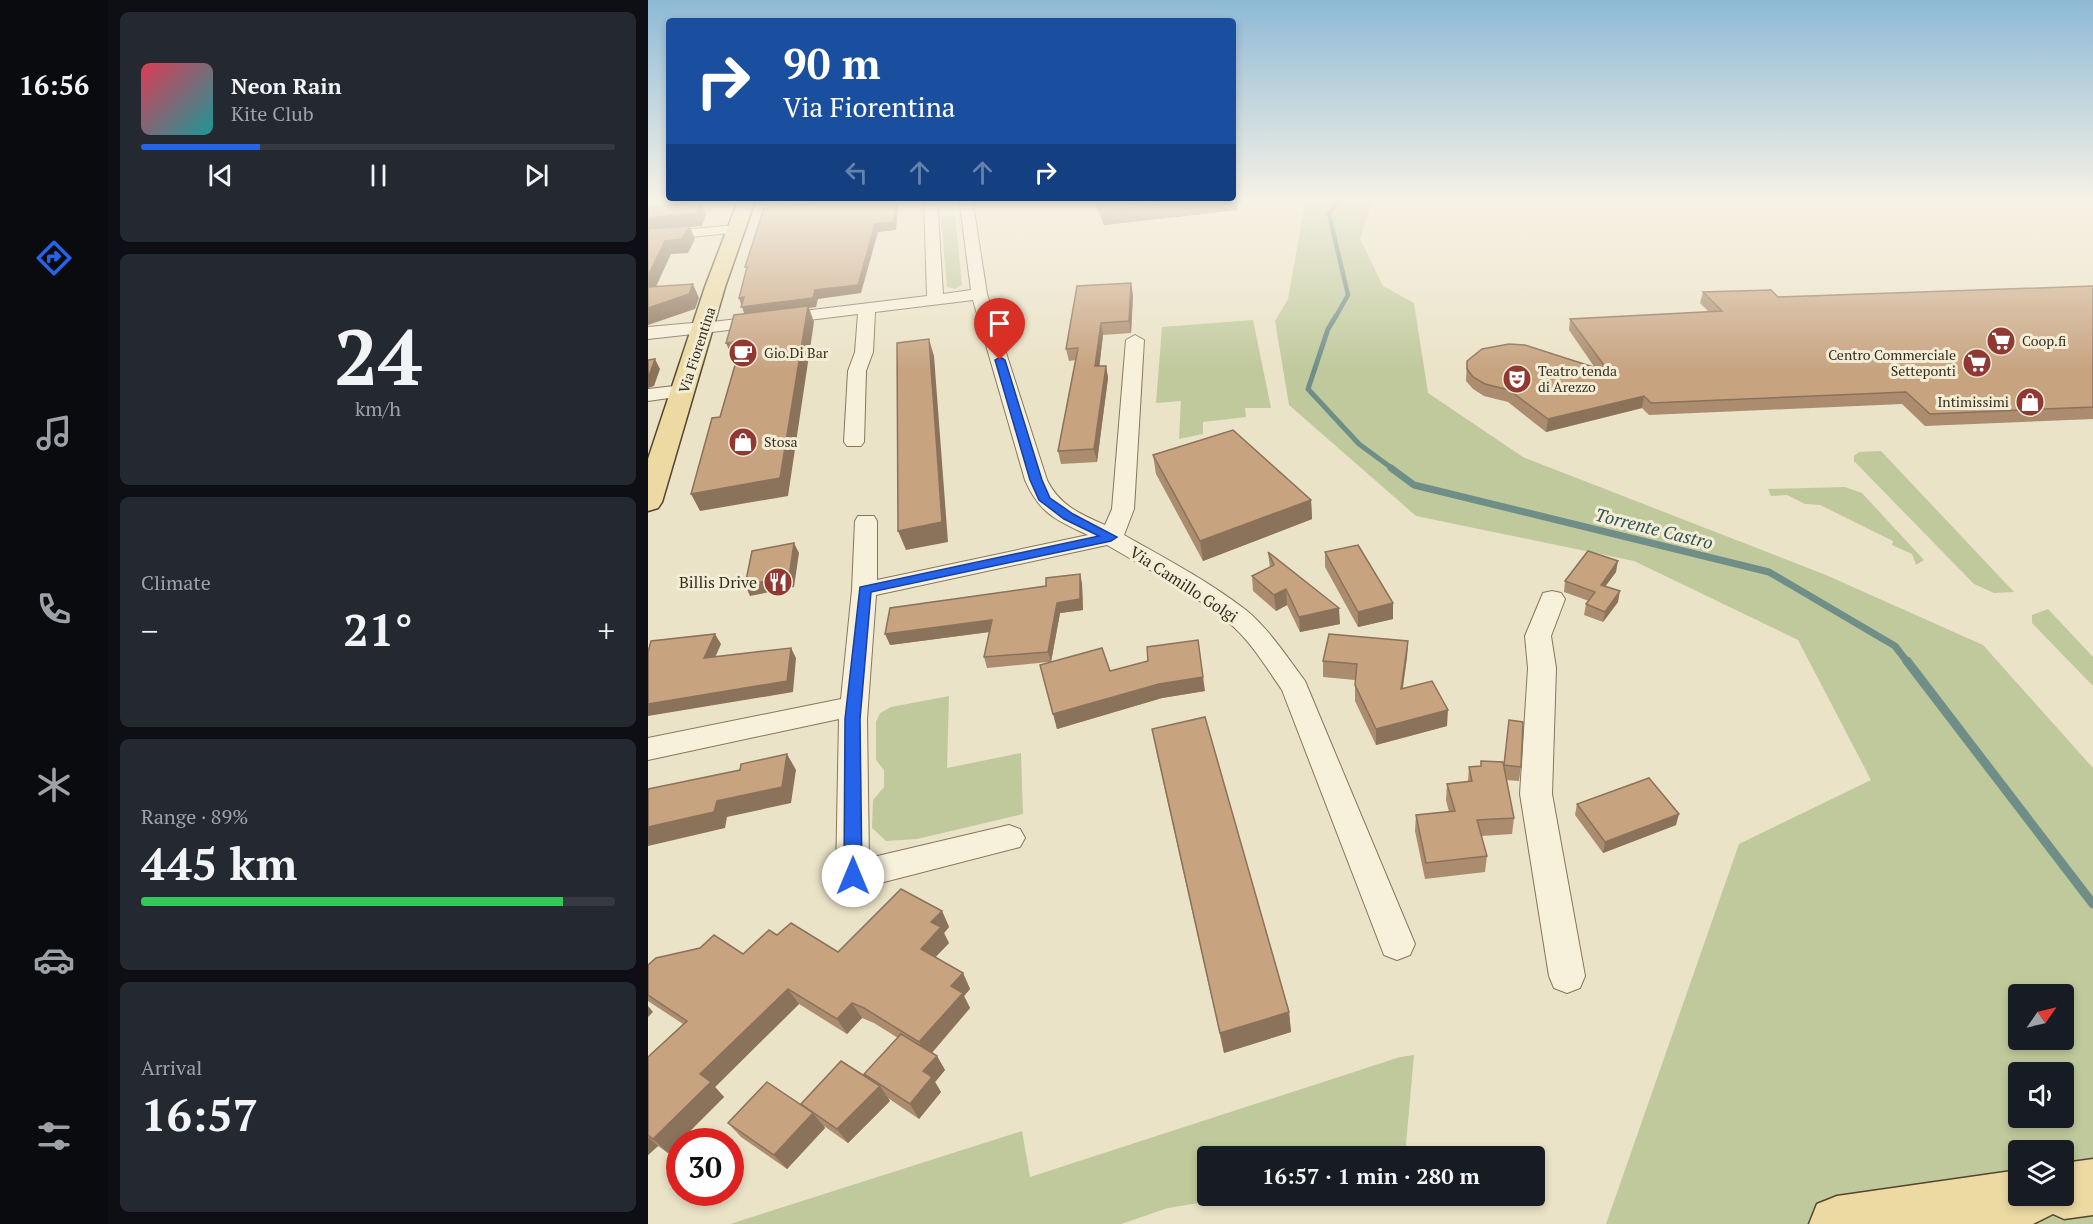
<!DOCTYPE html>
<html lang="en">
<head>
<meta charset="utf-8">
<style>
	body { margin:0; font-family:"PT Serif",serif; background:#242831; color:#f1f3f6; height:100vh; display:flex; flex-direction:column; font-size:22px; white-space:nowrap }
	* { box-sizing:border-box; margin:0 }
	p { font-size:20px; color:#9ea1a6 }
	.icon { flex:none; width:33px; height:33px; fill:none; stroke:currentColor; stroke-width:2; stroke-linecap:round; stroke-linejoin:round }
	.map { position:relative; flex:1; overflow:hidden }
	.details { display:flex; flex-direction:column; gap:12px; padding:12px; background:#0d0f14; width:540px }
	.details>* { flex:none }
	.guide { position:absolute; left:18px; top:18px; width:570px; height:183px; border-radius:6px; box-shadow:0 3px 9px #0003; background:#1a4fa0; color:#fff; overflow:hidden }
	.needle { width:39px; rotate:56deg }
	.buttons { position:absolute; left:1360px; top:984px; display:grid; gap:12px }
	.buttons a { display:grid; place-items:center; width:66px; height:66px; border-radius:6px; background:#171b24; box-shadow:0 3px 9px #0003; font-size:30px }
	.speed { position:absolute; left:18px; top:1128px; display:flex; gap:12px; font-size:30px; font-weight:700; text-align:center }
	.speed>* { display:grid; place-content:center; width:78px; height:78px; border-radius:50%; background:#171b24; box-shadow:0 3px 9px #0003; line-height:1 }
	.speed .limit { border:9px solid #d22; background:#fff; color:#111 }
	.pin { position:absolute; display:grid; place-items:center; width:51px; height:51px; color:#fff; margin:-62px -26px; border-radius:50% 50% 50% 0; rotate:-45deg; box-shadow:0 0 6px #0007 }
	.pin .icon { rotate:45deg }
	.me { position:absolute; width:66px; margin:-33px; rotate:0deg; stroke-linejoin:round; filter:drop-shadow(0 0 4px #0008) }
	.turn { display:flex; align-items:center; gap:21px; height:126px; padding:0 18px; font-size:27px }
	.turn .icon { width:78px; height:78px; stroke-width:2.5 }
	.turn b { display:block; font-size:42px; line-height:51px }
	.lanes { display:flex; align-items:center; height:57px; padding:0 18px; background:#0003; justify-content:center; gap:30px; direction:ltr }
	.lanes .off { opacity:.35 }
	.big { font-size:45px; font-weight:600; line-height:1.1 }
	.details .tile { flex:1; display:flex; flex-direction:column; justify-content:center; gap:9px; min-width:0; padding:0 21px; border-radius:9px; background:#242831 }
	.details .dial { align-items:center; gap:0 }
	.dial b { font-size:78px; line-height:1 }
	.song { display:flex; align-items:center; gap:18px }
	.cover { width:72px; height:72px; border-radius:9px; background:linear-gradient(135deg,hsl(350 70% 55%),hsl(180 70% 35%)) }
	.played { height:6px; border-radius:3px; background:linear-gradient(90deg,#2563eb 25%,#363941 25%) }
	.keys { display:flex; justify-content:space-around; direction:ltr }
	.heat { display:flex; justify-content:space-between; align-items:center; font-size:33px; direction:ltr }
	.charge { height:9px; border-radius:4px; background:linear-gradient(90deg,#34c759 89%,#363941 0) }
	.trip { position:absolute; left:549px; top:1146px; width:348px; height:60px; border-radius:6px; background:#171b24; box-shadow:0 3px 9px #0003; font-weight:600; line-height:60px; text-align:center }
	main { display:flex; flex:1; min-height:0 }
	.tabs { display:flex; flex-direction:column; width:108px; justify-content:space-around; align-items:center; background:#090b0e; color:#9ea1a6 }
	.tabs .icon { width:42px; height:42px }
	.tabs .on { color:#2563eb }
	.tabs b { font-size:27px; color:#f1f3f6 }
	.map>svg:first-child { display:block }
</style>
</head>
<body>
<main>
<nav class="tabs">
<b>16:56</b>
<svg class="icon on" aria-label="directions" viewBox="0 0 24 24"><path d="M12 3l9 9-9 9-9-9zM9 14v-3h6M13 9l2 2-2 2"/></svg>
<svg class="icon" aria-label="music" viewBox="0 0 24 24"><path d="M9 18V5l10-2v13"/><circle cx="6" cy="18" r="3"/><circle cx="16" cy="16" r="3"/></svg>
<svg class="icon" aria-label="phone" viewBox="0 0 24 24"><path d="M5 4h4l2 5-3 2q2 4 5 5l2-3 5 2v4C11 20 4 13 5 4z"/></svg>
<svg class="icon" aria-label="climate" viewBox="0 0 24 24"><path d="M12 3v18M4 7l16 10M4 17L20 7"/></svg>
<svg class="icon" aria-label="car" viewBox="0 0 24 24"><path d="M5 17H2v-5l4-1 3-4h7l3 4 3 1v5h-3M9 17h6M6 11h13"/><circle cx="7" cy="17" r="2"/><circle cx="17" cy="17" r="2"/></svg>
<svg class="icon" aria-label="filters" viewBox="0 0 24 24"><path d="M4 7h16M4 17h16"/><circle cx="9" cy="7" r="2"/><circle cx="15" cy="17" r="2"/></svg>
</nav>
<section class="details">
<div class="tile">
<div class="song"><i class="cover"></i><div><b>Neon Rain</b><p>Kite Club</p></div></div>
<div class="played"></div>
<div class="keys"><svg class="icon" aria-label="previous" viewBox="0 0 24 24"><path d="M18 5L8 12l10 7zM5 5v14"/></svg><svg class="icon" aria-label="pause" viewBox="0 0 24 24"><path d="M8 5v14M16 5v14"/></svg><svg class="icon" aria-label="next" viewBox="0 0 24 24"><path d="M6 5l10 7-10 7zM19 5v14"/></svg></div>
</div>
<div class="tile dial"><b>24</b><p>km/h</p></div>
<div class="tile"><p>Climate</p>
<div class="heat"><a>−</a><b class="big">21°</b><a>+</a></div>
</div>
<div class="tile"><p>Range · 89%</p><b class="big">445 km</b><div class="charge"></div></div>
<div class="tile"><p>Arrival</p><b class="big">16:57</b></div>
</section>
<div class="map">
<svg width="1445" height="1224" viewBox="0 0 1445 1224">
	<rect width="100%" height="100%" fill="#ebe3c7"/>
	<g fill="#c0c99c" fill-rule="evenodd">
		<path d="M113,198H167L166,205L172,208L108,214Z"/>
		<path d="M658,198H725L712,239L735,286L766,303L780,393L875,457L1178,575L1335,645L1445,768V1224H958L1091,844L1223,780L1150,640L986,561L768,516L641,405L627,321L640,299ZM1371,994H1416V1040H1371ZM1371,1072H1416V1118H1371ZM1371,1150H1416V1196H1371Z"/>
		<path d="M300,215L307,216L314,285L307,289L299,287L293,218Z"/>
		<path d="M605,320L623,408H597L598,417L555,422V434L531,439L533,401L508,403L514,327Z"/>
		<path d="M1233,451L1366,592L1346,593L1326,584L1206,461V456L1211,452Z"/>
		<path d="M1197,487L1214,493L1276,560L1268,565L1264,554L1244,545L1245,541L1172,505L1157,504L1139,495L1123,496L1120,489Z"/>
		<path d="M1400,609L1445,657V686L1384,623V615Z"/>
		<path d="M301,696L299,768L373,753L375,814L269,839L238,841L224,828L225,800L236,787V770L228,760V722L232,713L243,707Z"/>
		<path d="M766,1055L757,1156H560V1196H594L520,1208L473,1224H82L374,1131L382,1177L752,1057Z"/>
	</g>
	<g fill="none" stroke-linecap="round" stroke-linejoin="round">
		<path stroke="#6f8e88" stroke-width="4.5" d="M687,318L700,295L681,214L693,198"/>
		<path stroke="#6f8e88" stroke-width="5" d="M688,316L680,329L660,389L711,444L745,469"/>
		<path stroke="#6f8e88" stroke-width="7" d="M743,468L766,485L1121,572L1247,646L1260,663"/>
		<path stroke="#6f8e88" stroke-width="9" d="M1259,661L1445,904"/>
		<g stroke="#86765e" stroke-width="2">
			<g id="minor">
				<path d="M276,198H289L295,294L323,290L311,198H324L339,294L399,480C411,505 432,514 457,525L464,509L478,340L487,335L496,340L486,509L476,535C517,558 560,581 598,610C621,629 639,657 657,681L767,944L762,955L749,960L736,955L634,690C618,667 602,640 580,622C543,592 500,569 459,545L228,595L219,719L221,858L361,825L372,829L377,838L372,847L205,890L193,886L188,876L191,719L0,760V738L193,699L204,590L207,521L210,516H226L229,521V580L440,535C408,520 392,514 377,480L325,300L227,312L225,352L218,371L216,442L213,446H199L196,442L200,371L207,352L210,314L56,333L48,328L56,323L279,296Z"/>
				<path d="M88,225L93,226V232L0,241V233Z"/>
				<path d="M35,385L44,391L42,395L0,401V389Z"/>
				<path d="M904,591L913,593L917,599L903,636L908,668L904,794L937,976L932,988L919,993L906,988L901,976L872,794L880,668L877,636L895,593Z"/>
			</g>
		</g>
		<g stroke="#86765e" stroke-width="2">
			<path id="tertiary" d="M56,322L63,324L66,328L63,332L0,339V327Z"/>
		</g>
		<g stroke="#544431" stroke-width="3">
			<g id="primary">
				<path d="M91,198H108L77,287L14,502L10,508L0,511V459L57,287Z"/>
				<path d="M1445,1159V1215L1416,1219L1405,1214L1385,1224H1161L1169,1204L1189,1196L1371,1170V1196H1416V1163Z"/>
			</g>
		</g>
		<use href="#minor" fill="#f7f0da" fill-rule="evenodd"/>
		<use href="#tertiary" fill="#f7f0da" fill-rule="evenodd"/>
		<use href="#primary" fill="#ecdaa2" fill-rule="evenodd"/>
	</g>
	<g fill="#ab8c6e">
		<path d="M444,198H589L590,210L456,225Z"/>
		<path d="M1445,286V419L1277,426L1254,404L1001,415L994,408L898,432L860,402L836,396L825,389L818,381L819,361L947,368L921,330L922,319L1061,312L1052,303L1055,292L1130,297Z"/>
		<path d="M485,295L483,333L455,335L451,366H458L460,378L449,462L413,464L410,451L428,360L421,361L418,349Z"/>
		<path d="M505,455L663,500L664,519L555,561L508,474Z"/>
		<path d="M620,552L692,624L652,632L639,605L628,611L605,591L604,576L622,568Z"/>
		<path d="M677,552L745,603V619L710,627L677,567Z"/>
		<path d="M968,572L957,586L970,602L955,622L936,615L938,604L941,601L916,592L917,581Z"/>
		<path d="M432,574L434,584L435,610L412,613L403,662L462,671L557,691L514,698L409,729L400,662L339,668L336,657L342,632L242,645L398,586Z"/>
		<path d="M760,641L759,657L755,688L799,726L728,745L707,701V680L675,677V661Z"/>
		<path d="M861,720L873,767L871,781L858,780L866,818L864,834L833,836L839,856L837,872L777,879L767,831L768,815L801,812L798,800L799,784L820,782L821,767L833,766L856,767Z"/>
		<path d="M508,750L641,1012L643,1032L576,1053Z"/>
		<path d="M929,804L1028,825L955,853L927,815Z"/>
		<path d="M294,911L301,927L296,933L301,943L287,957L315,973L322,989L316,996L322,1008L284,1053L289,1056L297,1070L287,1082L293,1092L271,1119L240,1098L242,1101L200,1143L176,1126L177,1128L139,1169L93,1137L80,1123L154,1106L218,1077L216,1074L250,1038L226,1023L214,1018L199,1034L151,1004L67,1087L76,1097L20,1153L10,1146L0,1155V1057L35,1024L0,1001V965L95,954L129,935L190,952Z"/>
	</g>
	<g fill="#8b725a">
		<path d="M248,198H251L248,230L230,232L213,293L170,299L168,307L161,308L166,322L140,496L52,511L43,494L132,478L97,316L91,298L167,290L227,224Z"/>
		<path d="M570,198H589L590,210L456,225L453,211Z"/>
		<path d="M53,202L58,214L54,226L42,227L47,239L40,253L23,254L1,302L0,299V218Z"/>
		<path d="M483,283L485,295L483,333L481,321Z"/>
		<path d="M45,284L51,298L47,309L0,325V308Z"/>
		<path d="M453,323L455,335L450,379L447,366Z"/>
		<path d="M281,339L286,356L300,542L258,550L250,531Z"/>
		<path d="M94,341L101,357L85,359L78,343Z"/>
		<path d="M7,359L12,369L6,386L0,388V376Z"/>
		<path d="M458,366L460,378L449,462L446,449Z"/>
		<path d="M996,396L994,408L898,432L900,419Z"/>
		<path d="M663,500L664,519L555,561L552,541Z"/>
		<path d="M146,543L151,553L146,587L102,596L97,585Z"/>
		<path d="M970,561L968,572L951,595L953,585Z"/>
		<path d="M432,574L434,584L435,610L412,613L403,662L400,652L409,603Z"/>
		<path d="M638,589L639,605L628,611L626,595Z"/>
		<path d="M972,591L970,602L955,622L957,612Z"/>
		<path d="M745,603V619L710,627V612Z"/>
		<path d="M691,608L692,624L652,632L651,617Z"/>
		<path d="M344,620L348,631L242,645L237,634Z"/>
		<path d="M67,634L73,644L62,669L56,658Z"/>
		<path d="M550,640L557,691L514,698L409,729L405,714Z"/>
		<path d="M760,641L759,657L752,705L753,689Z"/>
		<path d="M143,648L148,658L145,692L0,716V704Z"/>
		<path d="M800,710L799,726L728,745V729Z"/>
		<path d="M139,754L148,770L143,803L79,817L77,828L0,846V827L69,801Z"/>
		<path d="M1031,814L1028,825L955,853L957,842Z"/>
		<path d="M294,911L301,927L296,933L301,943L281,964L273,949L283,922Z"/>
		<path d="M315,973L322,989L316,996L322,1008L280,1057L271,1042L303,986Z"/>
		<path d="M140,989L151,1004L67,1087L76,1097L20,1153L5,1139L52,1074Z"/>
		<path d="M204,1003L214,1018L199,1034L189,1019Z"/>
		<path d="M0,1006L5,1012L0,1017Z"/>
		<path d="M641,1012L643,1032L576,1053L572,1033Z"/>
		<path d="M289,1056L297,1070L287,1082L293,1092L271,1119L262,1104L275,1071Z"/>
		<path d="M232,1086L242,1101L200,1143L189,1129Z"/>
		<path d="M165,1113L177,1128L139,1169L126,1155Z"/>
		<path d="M0,1137L10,1146L0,1155Z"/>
	</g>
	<g fill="#c7a380" stroke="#8b725a" stroke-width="1.5">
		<path d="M170,198H248L246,222L227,224L210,285L167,290L165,298L93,307L96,297L91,298L99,267H97L116,208L170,203Z"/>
		<path d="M448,198H570L453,211Z"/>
		<path d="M53,202L49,213L0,218V207Z"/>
		<path d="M42,226L34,239L17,241L0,276V229Z"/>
		<path d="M483,283L481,321L453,323L447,366H458L446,449L410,451L430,348L418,349L429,286Z"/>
		<path d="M45,284L41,294L0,308V287Z"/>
		<path d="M1445,286V407L1282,414L1258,392L1003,403L996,396L900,419L861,390L837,384L825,377L819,369V361L834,349L861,344L877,345L961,372L922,319L1074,311L1055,292L1123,290L1130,297Z"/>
		<path d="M160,306L132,478L43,494L64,418L72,417L94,341L78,343L86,315Z"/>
		<path d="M281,339L294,522L250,531L249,343Z"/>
		<path d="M7,359L1,376H0V360Z"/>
		<path d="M585,430L663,500L552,541L505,455Z"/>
		<path d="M146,543L141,577L97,585L104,551Z"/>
		<path d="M710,545L745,603L710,612L677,552Z"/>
		<path d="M940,551L970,561L953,585L972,591L957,612L938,604L947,592L917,581Z"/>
		<path d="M620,552L691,608L651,617L638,589L626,595L604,576L626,565Z"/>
		<path d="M432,574V599L409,603L400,652L336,657L344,620L237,634L242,608L398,586V578Z"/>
		<path d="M67,634L56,658L143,648L139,681L0,704V652L3,641Z"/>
		<path d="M681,634L760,641L753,689L784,681L800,710L728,729L707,685L709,664L675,661Z"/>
		<path d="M550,640L555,677L511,684L405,714L392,665L454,648L462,671L500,661L499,647Z"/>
		<path d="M557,717L641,1012L572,1033L504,729Z"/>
		<path d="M861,720L875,722L873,767L856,765Z"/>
		<path d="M139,754L134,787L69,801L66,812L0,827V789L92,770L93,764Z"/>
		<path d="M833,761L855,762L866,818L829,820L839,856L778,863L768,815L807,811L799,784L824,781L821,767L833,766Z"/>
		<path d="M1001,778L1031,814L957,842L929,804Z"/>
		<path d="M253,889L294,911L283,922L293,927L273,949L315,973L303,986L315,993L271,1042L216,1008L204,1003L189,1019L140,989L52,1074L63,1082L5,1139L0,1135V1057L39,1021L0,995V965L8,958L52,948L66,935L95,954L121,930L129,935L143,923L190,952Z"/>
		<path d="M253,1034L289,1056L275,1071L284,1077L262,1104L216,1074Z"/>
		<path d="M193,1061L232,1086L189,1129L153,1104Z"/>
		<path d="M119,1082L165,1113L126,1155L80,1123Z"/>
	</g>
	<linearGradient id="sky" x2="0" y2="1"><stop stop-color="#8eb9d6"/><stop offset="0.54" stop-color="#f6f2e6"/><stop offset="1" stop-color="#f6f2e6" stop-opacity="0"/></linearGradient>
	<rect width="1445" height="370" fill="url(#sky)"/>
	<path fill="#2563eb" stroke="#184099" stroke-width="1.5" d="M352,357L357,360L394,480L402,498L425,514L469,537L463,541L223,592L212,719L214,876L212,882L205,884L199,882L196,876L197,719L212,587L451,536L416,519L391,500L382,480L347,360Z"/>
	<defs>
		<g id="supermarket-disc" transform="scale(1.5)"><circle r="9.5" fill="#913832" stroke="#f3edd6"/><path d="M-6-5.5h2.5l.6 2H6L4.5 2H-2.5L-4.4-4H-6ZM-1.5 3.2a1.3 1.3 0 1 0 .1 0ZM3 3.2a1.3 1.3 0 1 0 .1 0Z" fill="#fff"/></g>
		<g id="cafe-disc" transform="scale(1.5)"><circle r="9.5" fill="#913832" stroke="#f3edd6"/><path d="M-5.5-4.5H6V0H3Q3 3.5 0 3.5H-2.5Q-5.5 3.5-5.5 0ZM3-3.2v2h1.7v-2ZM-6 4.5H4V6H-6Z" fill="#fff"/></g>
		<g id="theatre-disc" transform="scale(1.5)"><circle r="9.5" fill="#913832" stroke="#f3edd6"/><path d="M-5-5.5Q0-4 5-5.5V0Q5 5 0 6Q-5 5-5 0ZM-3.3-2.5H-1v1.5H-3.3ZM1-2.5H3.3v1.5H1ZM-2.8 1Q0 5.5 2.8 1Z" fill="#fff"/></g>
		<g id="shop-disc" transform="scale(1.5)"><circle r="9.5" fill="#913832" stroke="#f3edd6"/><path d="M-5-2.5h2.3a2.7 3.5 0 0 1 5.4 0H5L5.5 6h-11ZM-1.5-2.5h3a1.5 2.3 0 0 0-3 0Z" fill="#fff"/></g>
		<g id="restaurant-disc" transform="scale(1.5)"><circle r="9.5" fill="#913832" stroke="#f3edd6"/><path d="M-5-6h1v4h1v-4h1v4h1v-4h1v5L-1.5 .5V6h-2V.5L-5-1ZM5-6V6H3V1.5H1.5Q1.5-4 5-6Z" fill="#fff"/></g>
	</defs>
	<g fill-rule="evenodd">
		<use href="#supermarket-disc" x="1353" y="341"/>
		<use href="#cafe-disc" x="95" y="353"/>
		<use href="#supermarket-disc" x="1329" y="363"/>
		<use href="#theatre-disc" x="869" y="379"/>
		<use href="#shop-disc" x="1382" y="402"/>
		<use href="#shop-disc" x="95" y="442"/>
		<use href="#restaurant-disc" x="130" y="582"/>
	</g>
	<g text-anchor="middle" stroke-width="6" stroke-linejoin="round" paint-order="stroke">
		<g font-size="14" fill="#372d20" stroke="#f3edd6" text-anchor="start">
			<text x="1374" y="346">Coop.fi</text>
			<text x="116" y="358">Gio.Di Bar</text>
			<text x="1308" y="360" text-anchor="end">Centro Commerciale<tspan x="1308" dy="16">Setteponti</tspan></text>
			<text x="890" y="376">Teatro tenda<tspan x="890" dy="16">di Arezzo</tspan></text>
			<text x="1361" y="407" text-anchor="end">Intimissimi</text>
			<text x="116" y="447">Stosa</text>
		</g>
		<g font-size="14" fill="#372d20" stroke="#f3edd6">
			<text transform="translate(49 350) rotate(-72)" y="5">Via Fiorentina</text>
		</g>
		<g font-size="16" fill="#372d20" stroke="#f3edd6" text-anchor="end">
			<text x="109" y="588">Billis Drive</text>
		</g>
		<g font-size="16" fill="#372d20" stroke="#f3edd6">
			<text transform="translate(536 584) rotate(33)" y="6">Via Camillo Golgi</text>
		</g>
		<g font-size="18" font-style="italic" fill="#315556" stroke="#f3edd6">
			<text transform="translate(1006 529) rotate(14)" y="6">Torrente Castro</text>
		</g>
	</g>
</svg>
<div class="buttons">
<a><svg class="needle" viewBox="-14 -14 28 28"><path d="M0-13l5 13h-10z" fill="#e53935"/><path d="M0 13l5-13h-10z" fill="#9ea1a6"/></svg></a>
<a><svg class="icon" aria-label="sound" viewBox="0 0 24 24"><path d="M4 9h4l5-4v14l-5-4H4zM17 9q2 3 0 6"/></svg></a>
<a><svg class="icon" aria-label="layers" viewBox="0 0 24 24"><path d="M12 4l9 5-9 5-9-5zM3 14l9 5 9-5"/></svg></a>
</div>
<div class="speed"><div class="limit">30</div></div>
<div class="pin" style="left:352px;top:360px;background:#d93025"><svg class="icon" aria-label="arrive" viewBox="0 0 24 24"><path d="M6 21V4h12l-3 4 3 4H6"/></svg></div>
<svg class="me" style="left:205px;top:876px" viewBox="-20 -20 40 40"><circle r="19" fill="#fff"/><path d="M0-13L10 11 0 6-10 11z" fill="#2563eb"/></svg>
<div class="trip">16:57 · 1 min · 280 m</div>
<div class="guide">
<div class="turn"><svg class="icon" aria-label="right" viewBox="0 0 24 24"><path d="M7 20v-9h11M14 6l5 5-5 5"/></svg><div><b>90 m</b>Via Fiorentina</div></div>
<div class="lanes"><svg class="icon off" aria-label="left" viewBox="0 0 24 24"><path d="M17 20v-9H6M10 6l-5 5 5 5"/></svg><svg class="icon off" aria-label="ahead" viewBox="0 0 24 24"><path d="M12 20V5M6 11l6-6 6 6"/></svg><svg class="icon off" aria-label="ahead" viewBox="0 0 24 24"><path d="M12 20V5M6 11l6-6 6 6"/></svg><svg class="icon" aria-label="right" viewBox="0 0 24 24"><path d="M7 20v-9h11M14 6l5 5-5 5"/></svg></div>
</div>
</div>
</main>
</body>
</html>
